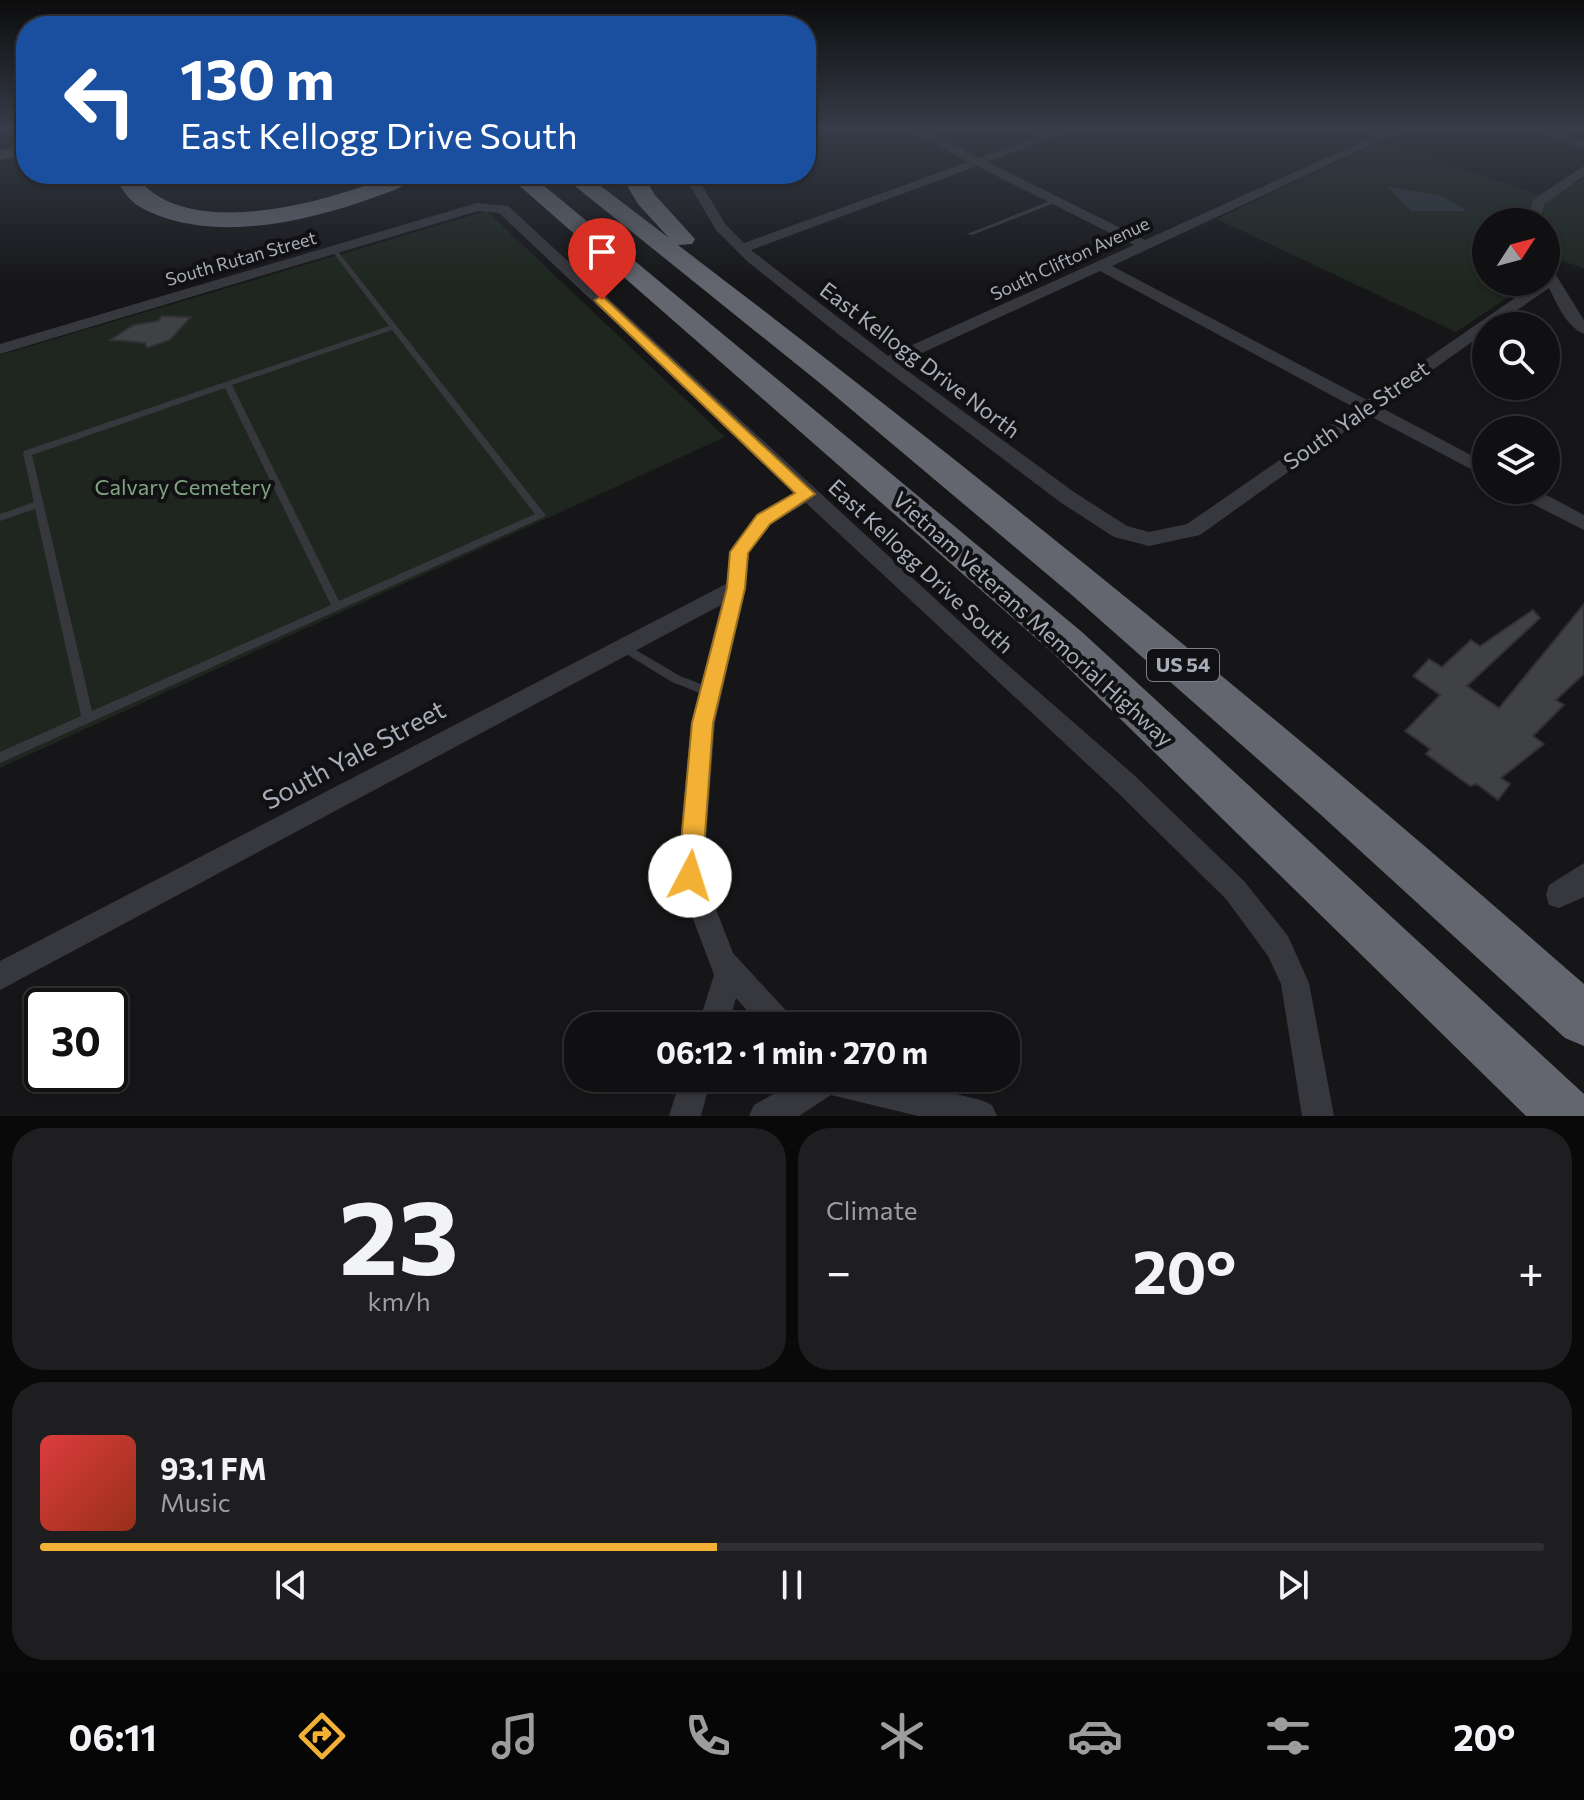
<!DOCTYPE html>
<html lang="en">
<head>
<meta charset="utf-8">
<style>
	body { margin:0; font-family:Commissioner,sans-serif; background:#1e1e20; color:#f1f3f6; height:100vh; display:flex; flex-direction:column; font-size:30px; white-space:nowrap }
	* { box-sizing:border-box; margin:0 }
	p { font-size:26px; color:#9c9d9f }
	.icon { flex:none; width:44px; height:44px; fill:none; stroke:currentColor; stroke-width:2; stroke-linecap:round; stroke-linejoin:round }
	.map { position:relative; height:1116px; overflow:hidden }
	.drawer { display:flex; flex-direction:column; gap:12px; padding:12px; background:#09090a; flex:1 }
	.drawer>* { flex:none }
	.banner { position:absolute; left:16px; top:16px; width:800px; height:168px; border-radius:32px; box-shadow:0 2px 6px #0004,0 0 0 2px #303032; background:#1a4fa0; color:#fff; overflow:hidden }
	.needle { width:52px; rotate:54deg }
	.buttons { position:absolute; left:1472px; top:208px; display:grid; gap:16px }
	.buttons a { display:grid; place-items:center; width:88px; height:88px; border-radius:50%; background:#101012; box-shadow:0 2px 6px #0004,0 0 0 2px #303032; font-size:40px }
	.speed { position:absolute; left:24px; top:988px; display:flex; gap:16px; font-size:40px; font-weight:700; text-align:center }
	.speed>* { display:grid; place-content:center; width:104px; height:104px; border-radius:50%; background:#101012; box-shadow:0 2px 6px #0004,0 0 0 2px #303032; line-height:1 }
	.speed .limit { border:4px solid #111; border-radius:12px; background:#fff; color:#111 }
	.pin { position:absolute; display:grid; place-items:center; width:68px; height:68px; color:#fff; margin:-82px -34px; border-radius:50% 50% 50% 0; rotate:-45deg; box-shadow:0 0 8px #0007 }
	.pin .icon { rotate:45deg }
	.me { position:absolute; width:88px; margin:-44px; rotate:5deg; stroke-linejoin:round; filter:drop-shadow(0 0 6px #0008) }
	.turn { display:flex; align-items:center; gap:28px; height:168px; padding:0 32px; font-size:36px }
	.turn .icon { width:104px; height:104px; stroke-width:2.5 }
	.turn b { display:block; font-size:56px; line-height:68px }
	.big { font-size:60px; font-weight:700; line-height:1.1 }
	.drawer .widget { flex:1; display:flex; flex-direction:column; justify-content:center; gap:12px; min-width:0; padding:0 28px; border-radius:32px; background:#1e1e20 }
	.drawer .dial { align-items:center; gap:0 }
	.dial b { font-size:104px; line-height:1 }
	.song { display:flex; align-items:center; gap:24px }
	.cover { width:96px; height:96px; border-radius:12px; background:linear-gradient(135deg,hsl(0 70% 55%),hsl(10 70% 35%)) }
	.played { height:8px; border-radius:4px; background:linear-gradient(90deg,#f2b134 45%,#303032 45%) }
	.keys { display:flex; justify-content:space-around; direction:ltr }
	.heat { display:flex; justify-content:space-between; align-items:center; font-size:44px; direction:ltr }
	.drawer .tiles { flex:1; display:grid; gap:12px; grid-template-columns:1fr 1fr }
	.widget:last-child { grid-column:span 2 }
	.trip { position:absolute; left:564px; top:1012px; width:456px; height:80px; border-radius:32px; background:#101012; box-shadow:0 2px 6px #0004,0 0 0 2px #303032; font-weight:700; line-height:80px; text-align:center }
	.dock { display:flex; height:128px; justify-content:space-around; align-items:center; background:#060607; color:#9c9d9f }
	.dock .icon { width:56px; height:56px }
	.dock .active { color:#f2b134 }
	.dock b { font-size:36px; color:#f1f3f6 }
	.map>svg:first-child { display:block }
</style>
</head>
<body>
<div class="map">
<svg width="1584" height="1116" viewBox="0 0 1584 1116">
	<rect width="100%" height="100%" fill="#161618"/>
	<g fill="#1e261f">
		<path d="M1383,141L1529,192L1551,195L1584,178V268L1549,257L1546,262V222H1486V282H1531L1456,332L1217,219Z"/>
		<path d="M487,211L725,437L0,768V355Z"/>
	</g>
	<path fill="#2c353c" d="M1388,187L1442,196L1467,211H1411Z"/>
	<g fill="#404145" stroke="#303034" stroke-width="2">
		<path d="M162,316L191,317L170,340L147,348L145,343L110,340L133,325L158,321Z"/>
		<path d="M1584,604V674L1556,700L1564,705L1533,736L1544,744L1501,778L1510,784L1498,800L1477,784L1470,786L1426,754L1430,749L1405,731L1440,695L1413,676L1429,659L1442,667L1471,640L1480,646L1533,610L1540,618L1467,686L1499,708Z"/>
	</g>
	<g fill="none" stroke-linecap="round" stroke-linejoin="round">
		<g fill="#37383d" fill-rule="evenodd">
			<path d="M1055,199L1058,201L1057,202L972,235L967,234Z"/>
			<path d="M334,248L336,249L544,513L546,515L544,517L0,763V752L81,716L35,509L0,521V514L34,502L23,453L24,451L389,326L332,251V249ZM392,330L535,514L339,601L232,385ZM225,388L331,605L92,711L32,455Z"/>
			<path d="M624,643L680,676L714,689L716,692L714,695L710,697L672,682L620,650L619,647L620,644Z"/>
		</g>
		<g fill="#37383d" fill-rule="evenodd">
			<path d="M907,129H922L979,158L1056,129H1073L988,162L1145,240L1390,129H1405L1112,266L1367,400L1538,282H1546V266L1551,267L1584,320V334C1566,326 1557,304 1549,288L1494,326H1486V332L1380,407L1486,463V477L1368,415L1200,535L1149,546L1114,537L1060,502L838,334L747,261L716,230L683,174H695L726,225L744,243L968,162ZM977,166L1134,245L888,356L751,250ZM1100,271L1355,408L1187,524L1149,532L1127,526L1074,492L898,364Z"/>
			<path d="M1531,129H1548L1584,142V149Z"/>
			<path d="M1584,166V176L1544,204L1540,222H1526L1534,199Z"/>
			<path d="M477,203L508,206L994,653L1134,775L1244,881L1288,936L1309,983L1334,1116H1302L1281,984L1268,956L1226,899L1116,791L806,503L771,524L749,553L746,588L715,723L703,876L733,953L791,1016L796,1026H761L736,998L728,1026H698L714,975L677,876L691,723L721,605L0,990V961L726,584L732,547L757,514L795,492L499,213L478,211L0,354V344Z"/>
			<path d="M1513,490H1537L1584,515V530L1515,495Z"/>
			<path d="M1584,863V897L1559,908L1549,905L1546,895L1549,885Z"/>
			<path d="M681,1078H711L701,1116H669Z"/>
			<path d="M801,1078H889L981,1100L992,1105L997,1116H918L831,1095L799,1116H749L754,1105Z"/>
		</g>
		<path fill="#45474d" fill-rule="evenodd" d="M26,145V155L0,160V150Z"/>
		<g fill="#63666e" fill-rule="evenodd">
			<path d="M113,174H135C174,233 284,211 342,193C371,185 387,174 418,174C409,186 389,192 375,197C307,222 208,245 140,207C128,200 120,186 113,174Z"/>
			<path d="M506,174H530L1082,632L1584,1094V1116H1526L1054,654Z"/>
			<path d="M560,174H585L669,238L638,204L620,174H642L655,195L695,239L692,244L678,245C988,481 1291,727 1584,984V1046L1565,1038L1321,815L1073,596L821,384Z"/>
		</g>
	</g>
	<linearGradient id="sky" x2="0" y2="1"><stop stop-color="#0c0c0d"/><stop offset="0.45" stop-color="#363c48"/><stop offset="1" stop-color="#363c48" stop-opacity="0"/></linearGradient>
	<rect width="1584" height="286" fill="url(#sky)"/>
	<path fill="#f2b134" stroke="#9d7322" stroke-width="2" d="M602,296L815,494L770,524L748,553L745,588L713,723L702,876L698,884L690,887L681,884L678,876L692,723L727,588L730,552L757,515L795,493L597,303L595,300Z"/>
	<g text-anchor="middle" stroke-width="8" stroke-linejoin="round" paint-order="stroke">
		<g font-size="18" fill="#a8adb8" stroke="#111113">
			<text transform="translate(241 259) rotate(-16)" y="6">South Rutan Street</text>
			<text transform="translate(1070 259) rotate(-25)" y="6">South Clifton Avenue</text>
		</g>
		<rect fill="#111113" stroke="#7b7e86" stroke-width="2" x="1147" y="649" width="72" height="32" rx="6"/>
		<g font-size="20" font-weight="bold" fill="#a8adb8">
			<text x="1183" y="672">US 54</text>
		</g>
		<g font-size="22" fill="#a8adb8" stroke="#111113">
			<text transform="translate(920 360) rotate(37)" y="8">East Kellogg Drive North</text>
			<text transform="translate(1356 415) rotate(-35)" y="8">South Yale Street</text>
			<text transform="translate(921 566) rotate(43)" y="8">East Kellogg Drive South</text>
			<text transform="translate(1033 619) rotate(42)" y="8">Vietnam Veterans Memorial Highway</text>
		</g>
		<g font-size="22" fill="#7fa381" stroke="#111113">
			<text x="183" y="495">Calvary Cemetery</text>
		</g>
		<g font-size="26" fill="#a8adb8" stroke="#111113">
			<text transform="translate(354 755) rotate(-28)" y="9">South Yale Street</text>
		</g>
	</g>
</svg>
<div class="buttons">
<a><svg class="needle" viewBox="-14 -14 28 28"><path d="M0-13l5 13h-10z" fill="#e53935"/><path d="M0 13l5-13h-10z" fill="#9c9d9f"/></svg></a>
<a><svg class="icon" aria-label="search" viewBox="0 0 24 24"><circle cx="10" cy="10" r="6"/><path d="M15 15l6 6"/></svg></a>
<a><svg class="icon" aria-label="layers" viewBox="0 0 24 24"><path d="M12 4l9 5-9 5-9-5zM3 14l9 5 9-5"/></svg></a>
</div>
<div class="speed"><div class="limit">30</div></div>
<div class="pin" style="left:602px;top:300px;background:#d93025"><svg class="icon" aria-label="arrive" viewBox="0 0 24 24"><path d="M6 21V4h12l-3 4 3 4H6"/></svg></div>
<svg class="me" style="left:690px;top:876px" viewBox="-20 -20 40 40"><circle r="19" fill="#fff"/><path d="M0-13L10 11 0 6-10 11z" fill="#f2b134"/></svg>
<div class="trip">06:12 · 1 min · 270 m</div>
<div class="banner">
<div class="turn"><svg class="icon" aria-label="left" viewBox="0 0 24 24"><path d="M17 20v-9H6M10 6l-5 5 5 5"/></svg><div><b>130 m</b>East Kellogg Drive South</div></div>
</div>
</div>
<section class="drawer">
<div class="tiles">
<div class="widget dial"><b>23</b><p>km/h</p></div>
<div class="widget"><p>Climate</p>
<div class="heat"><a>−</a><b class="big">20°</b><a>+</a></div>
</div>
<div class="widget">
<div class="song"><i class="cover"></i><div><b>93.1 FM</b><p>Music</p></div></div>
<div class="played"></div>
<div class="keys"><svg class="icon" aria-label="previous" viewBox="0 0 24 24"><path d="M18 5L8 12l10 7zM5 5v14"/></svg><svg class="icon" aria-label="pause" viewBox="0 0 24 24"><path d="M8 5v14M16 5v14"/></svg><svg class="icon" aria-label="next" viewBox="0 0 24 24"><path d="M6 5l10 7-10 7zM19 5v14"/></svg></div>
</div>
</div>
</section>
<nav class="dock">
<b>06:11</b>
<svg class="icon active" aria-label="directions" viewBox="0 0 24 24"><path d="M12 3l9 9-9 9-9-9zM9 14v-3h6M13 9l2 2-2 2"/></svg>
<svg class="icon" aria-label="music" viewBox="0 0 24 24"><path d="M9 18V5l10-2v13"/><circle cx="6" cy="18" r="3"/><circle cx="16" cy="16" r="3"/></svg>
<svg class="icon" aria-label="phone" viewBox="0 0 24 24"><path d="M5 4h4l2 5-3 2q2 4 5 5l2-3 5 2v4C11 20 4 13 5 4z"/></svg>
<svg class="icon" aria-label="climate" viewBox="0 0 24 24"><path d="M12 3v18M4 7l16 10M4 17L20 7"/></svg>
<svg class="icon" aria-label="car" viewBox="0 0 24 24"><path d="M5 17H2v-5l4-1 3-4h7l3 4 3 1v5h-3M9 17h6M6 11h13"/><circle cx="7" cy="17" r="2"/><circle cx="17" cy="17" r="2"/></svg>
<svg class="icon" aria-label="filters" viewBox="0 0 24 24"><path d="M4 7h16M4 17h16"/><circle cx="9" cy="7" r="2"/><circle cx="15" cy="17" r="2"/></svg>
<b>20°</b>
</nav>
</body>
</html>
